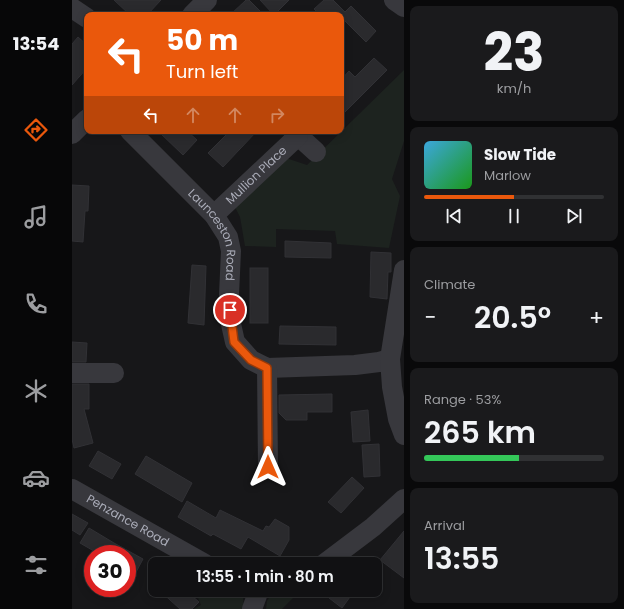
<!DOCTYPE html>
<html lang="en">
<head>
<meta charset="utf-8">
<style>
	body { margin:0; font-family:Poppins,sans-serif; background:#1a1a1c; color:#f1f3f6; height:100vh; display:flex; flex-direction:column; font-size:15px; white-space:nowrap }
	* { box-sizing:border-box; margin:0 }
	p { font-size:13px; color:#9c9da0 }
	.icon { flex:none; width:22px; height:22px; fill:none; stroke:currentColor; stroke-width:2; stroke-linecap:round; stroke-linejoin:round }
	.map { position:relative; flex:1; overflow:hidden }
	.side { display:flex; flex-direction:column; gap:6px; padding:6px; background:#09090a; width:220px }
	.side>* { flex:none }
	.hud { position:absolute; left:12px; top:12px; width:260px; height:122px; border-radius:8px; box-shadow:0 2px 10px #0003,0 0 0 1px #303133; background:#ea580c; color:#fff; overflow:hidden }
	.speed { position:absolute; left:12px; top:545px; display:flex; gap:8px; font-size:20px; font-weight:700; text-align:center }
	.speed>* { display:grid; place-content:center; width:52px; height:52px; border-radius:50%; background:#111113; box-shadow:0 2px 10px #0003,0 0 0 1px #303133; line-height:1 }
	.speed .limit { border:6px solid #d22; background:#fff; color:#111 }
	.pin { position:absolute; display:grid; place-items:center; width:34px; height:34px; color:#fff; margin:-17px; border:2px solid #fff; border-radius:50%; box-shadow:0 1px 4px #0007 }
	.me { position:absolute; width:44px; margin:-22px; rotate:0deg; stroke-linejoin:round; filter:drop-shadow(0 0 3px #0008) }
	.turn { display:flex; align-items:center; gap:14px; height:84px; padding:0 16px; font-size:18px }
	.turn .icon { width:52px; height:52px; stroke-width:2.5 }
	.turn b { display:block; font-size:28px; line-height:34px }
	.lanes { display:flex; align-items:center; height:38px; padding:0 16px; background:#0003; justify-content:center; gap:20px; direction:ltr }
	.lanes .off { opacity:.35 }
	.big { font-size:30px; font-weight:600; line-height:1.1 }
	.side .card { flex:1; display:flex; flex-direction:column; justify-content:center; gap:6px; min-width:0; padding:0 14px; border-radius:8px; background:#1a1a1c }
	.side .dial { align-items:center; gap:0 }
	.dial b { font-size:52px; line-height:1 }
	.song { display:flex; align-items:center; gap:12px }
	.cover { width:48px; height:48px; border-radius:6px; background:linear-gradient(135deg,hsl(200 70% 55%),hsl(120 70% 35%)) }
	.played { height:4px; border-radius:2px; background:linear-gradient(90deg,#ea580c 50%,#303133 50%) }
	.keys { display:flex; justify-content:space-around; direction:ltr }
	.heat { display:flex; justify-content:space-between; align-items:center; font-size:22px; direction:ltr }
	.charge { height:6px; border-radius:3px; background:linear-gradient(90deg,#34c759 53%,#303133 0) }
	.trip { position:absolute; left:76px; top:557px; width:234px; height:40px; border-radius:8px; background:#111113; box-shadow:0 2px 10px #0003,0 0 0 1px #303133; font-weight:600; line-height:40px; text-align:center }
	main { display:flex; flex:1; min-height:0 }
	.menu { display:flex; flex-direction:column; width:72px; justify-content:space-around; align-items:center; background:#070708; color:#9c9da0 }
	.menu .icon { width:28px; height:28px }
	.menu .current { color:#ea580c }
	.menu b { font-size:18px; color:#f1f3f6 }
	.map>svg:first-child { display:block }
</style>
</head>
<body>
<main>
<nav class="menu">
<b>13:54</b>
<svg class="icon current" aria-label="directions" viewBox="0 0 24 24"><path d="M12 3l9 9-9 9-9-9zM9 14v-3h6M13 9l2 2-2 2"/></svg>
<svg class="icon" aria-label="music" viewBox="0 0 24 24"><path d="M9 18V5l10-2v13"/><circle cx="6" cy="18" r="3"/><circle cx="16" cy="16" r="3"/></svg>
<svg class="icon" aria-label="phone" viewBox="0 0 24 24"><path d="M5 4h4l2 5-3 2q2 4 5 5l2-3 5 2v4C11 20 4 13 5 4z"/></svg>
<svg class="icon" aria-label="climate" viewBox="0 0 24 24"><path d="M12 3v18M4 7l16 10M4 17L20 7"/></svg>
<svg class="icon" aria-label="car" viewBox="0 0 24 24"><path d="M5 17H2v-5l4-1 3-4h7l3 4 3 1v5h-3M9 17h6M6 11h13"/><circle cx="7" cy="17" r="2"/><circle cx="17" cy="17" r="2"/></svg>
<svg class="icon" aria-label="filters" viewBox="0 0 24 24"><path d="M4 7h16M4 17h16"/><circle cx="9" cy="7" r="2"/><circle cx="15" cy="17" r="2"/></svg>
</nav>
<div class="map">
<svg width="332" height="609" viewBox="0 0 332 609">
	<rect width="100%" height="100%" fill="#171719"/>
	<g fill="#1d231f">
		<path d="M332,70V141L320,179L328,196L317,248L265,244L263,231L204,229V247L173,246L168,217L161,203L214,158L235,165Z"/>
		<path d="M132,590H168L171,596L172,609H122L129,605L126,598Z"/>
		<path d="M224,590V595L210,609H194L195,601L201,592Z"/>
	</g>
	<g fill="#2a2a2d" stroke="#313135">
		<path d="M42,0H89L75,15H58Z"/>
		<path d="M174,0H177L192,15H158Z"/>
		<path d="M188,0H217L202,15Z"/>
		<path d="M252,0H261L273,12L279,6L304,31L294,42L269,17L270,15H248L242,9Z"/>
		<path d="M6,37L15,45V68L0,85V44Z"/>
		<path d="M302,58L315,70L269,116V80L277,71L283,77Z"/>
		<path d="M86,131H115L125,140L111,155Z"/>
		<path d="M158,131H185L151,167L136,153Z"/>
		<path d="M0,185L17,186L16,211H13L11,242L0,241Z"/>
		<path d="M213,241L259,243V258L213,257Z"/>
		<path d="M299,252L319,253V272H316L315,299L298,297Z"/>
		<path d="M120,265L134,266L132,325L116,323Z"/>
		<rect x="178" y="268" width="18" height="55"/>
		<path d="M208,326L264,327V345L207,344Z"/>
		<path d="M0,342L15,343L14,362H0Z"/>
		<path d="M0,384H17V409H12L21,443L2,448L0,439Z"/>
		<path d="M260,394V412H235V420H214L207,413V395Z"/>
		<path d="M296,410L298,441L281,442L279,412Z"/>
		<path d="M307,444L308,476L292,477L290,445Z"/>
		<path d="M26,451L49,464L40,479L17,466Z"/>
		<path d="M74,456L120,483L110,502L63,474Z"/>
		<path d="M280,477L292,488L269,513L256,502Z"/>
		<path d="M115,501L144,518L148,510L191,531L194,526L197,527L203,519L217,527V540L208,556L176,537L169,549L141,534L139,536L106,517Z"/>
		<path d="M0,514L16,523L8,535L0,530Z"/>
		<path d="M17,528L42,543L71,559L63,574L55,569V554H27L8,543Z"/>
		<path d="M332,531V578L308,560Z"/>
		<path d="M87,590H113L127,602L120,609H108Z"/>
		<path d="M264,590H283L270,608L257,598Z"/>
	</g>
	<g fill="none" stroke-linecap="round" stroke-linejoin="round">
		<g stroke="#38383d" stroke-width="20">
			<path d="M322,0L332,7"/>
			<path d="M0,8L15,18"/>
			<path d="M120,15L135,0"/>
			<path id="s1" d="M58,131L142,215L156,237L159,251L157,295L159,324L163,342L179,360L195,368L283,365L307,362L318,359"/>
			<path d="M221,131L244,152"/>
			<path d="M0,134L15,119"/>
			<path id="s2" d="M142,215L226,136"/>
			<path d="M332,270L318,359L320,387L326,419L332,435"/>
			<path d="M195,368L196,467"/>
			<path d="M0,373H42"/>
			<path id="s3" d="M0,489L133,564"/>
			<path d="M252,564L301,527L332,499"/>
			<path d="M180,609L187,590"/>
		</g>
	</g>
	<g fill="none" stroke-linecap="round" stroke-linejoin="round">
		<g stroke="#983908" stroke-width="10">
			<path id="route" d="M158,310L162,342L179,360L195,368L196,467"/>
		</g>
		<use href="#route" stroke="#ea580c" stroke-width="7"/>
	</g>
	<g text-anchor="middle" stroke-width="4" stroke-linejoin="round" paint-order="stroke">
		<g font-size="12" fill="#aaacb8" stroke="#121214">
			<text dy="4" stroke="none"><textPath href="#s2" startOffset="58">Mullion Place</textPath></text>
			<text dy="4" stroke="none"><textPath href="#s1" startOffset="137">Launceston Road</textPath></text>
			<text dy="4" stroke="none"><textPath href="#s3" startOffset="64">Penzance Road</textPath></text>
		</g>
	</g>
</svg>
<div class="speed"><div class="limit">30</div></div>
<div class="pin" style="left:158px;top:310px;background:#d93025"><svg class="icon" aria-label="arrive" viewBox="0 0 24 24"><path d="M6 21V4h12l-3 4 3 4H6"/></svg></div>
<svg class="me" style="left:196px;top:467px" viewBox="-20 -20 40 40"><path d="M0-17L14 15 0 8-14 15z" fill="#ea580c" stroke="#fff" stroke-width="4"/></svg>
<div class="trip">13:55 · 1 min · 80 m</div>
<div class="hud">
<div class="turn"><svg class="icon" aria-label="left" viewBox="0 0 24 24"><path d="M17 20v-9H6M10 6l-5 5 5 5"/></svg><div><b>50 m</b>Turn left</div></div>
<div class="lanes"><svg class="icon" aria-label="left" viewBox="0 0 24 24"><path d="M17 20v-9H6M10 6l-5 5 5 5"/></svg><svg class="icon off" aria-label="ahead" viewBox="0 0 24 24"><path d="M12 20V5M6 11l6-6 6 6"/></svg><svg class="icon off" aria-label="ahead" viewBox="0 0 24 24"><path d="M12 20V5M6 11l6-6 6 6"/></svg><svg class="icon off" aria-label="right" viewBox="0 0 24 24"><path d="M7 20v-9h11M14 6l5 5-5 5"/></svg></div>
</div>
</div>
<section class="side">
<div class="card dial"><b>23</b><p>km/h</p></div>
<div class="card">
<div class="song"><i class="cover"></i><div><b>Slow Tide</b><p>Marlow</p></div></div>
<div class="played"></div>
<div class="keys"><svg class="icon" aria-label="previous" viewBox="0 0 24 24"><path d="M18 5L8 12l10 7zM5 5v14"/></svg><svg class="icon" aria-label="pause" viewBox="0 0 24 24"><path d="M8 5v14M16 5v14"/></svg><svg class="icon" aria-label="next" viewBox="0 0 24 24"><path d="M6 5l10 7-10 7zM19 5v14"/></svg></div>
</div>
<div class="card"><p>Climate</p>
<div class="heat"><a>−</a><b class="big">20.5°</b><a>+</a></div>
</div>
<div class="card"><p>Range · 53%</p><b class="big">265 km</b><div class="charge"></div></div>
<div class="card"><p>Arrival</p><b class="big">13:55</b></div>
</section>
</main>
</body>
</html>
